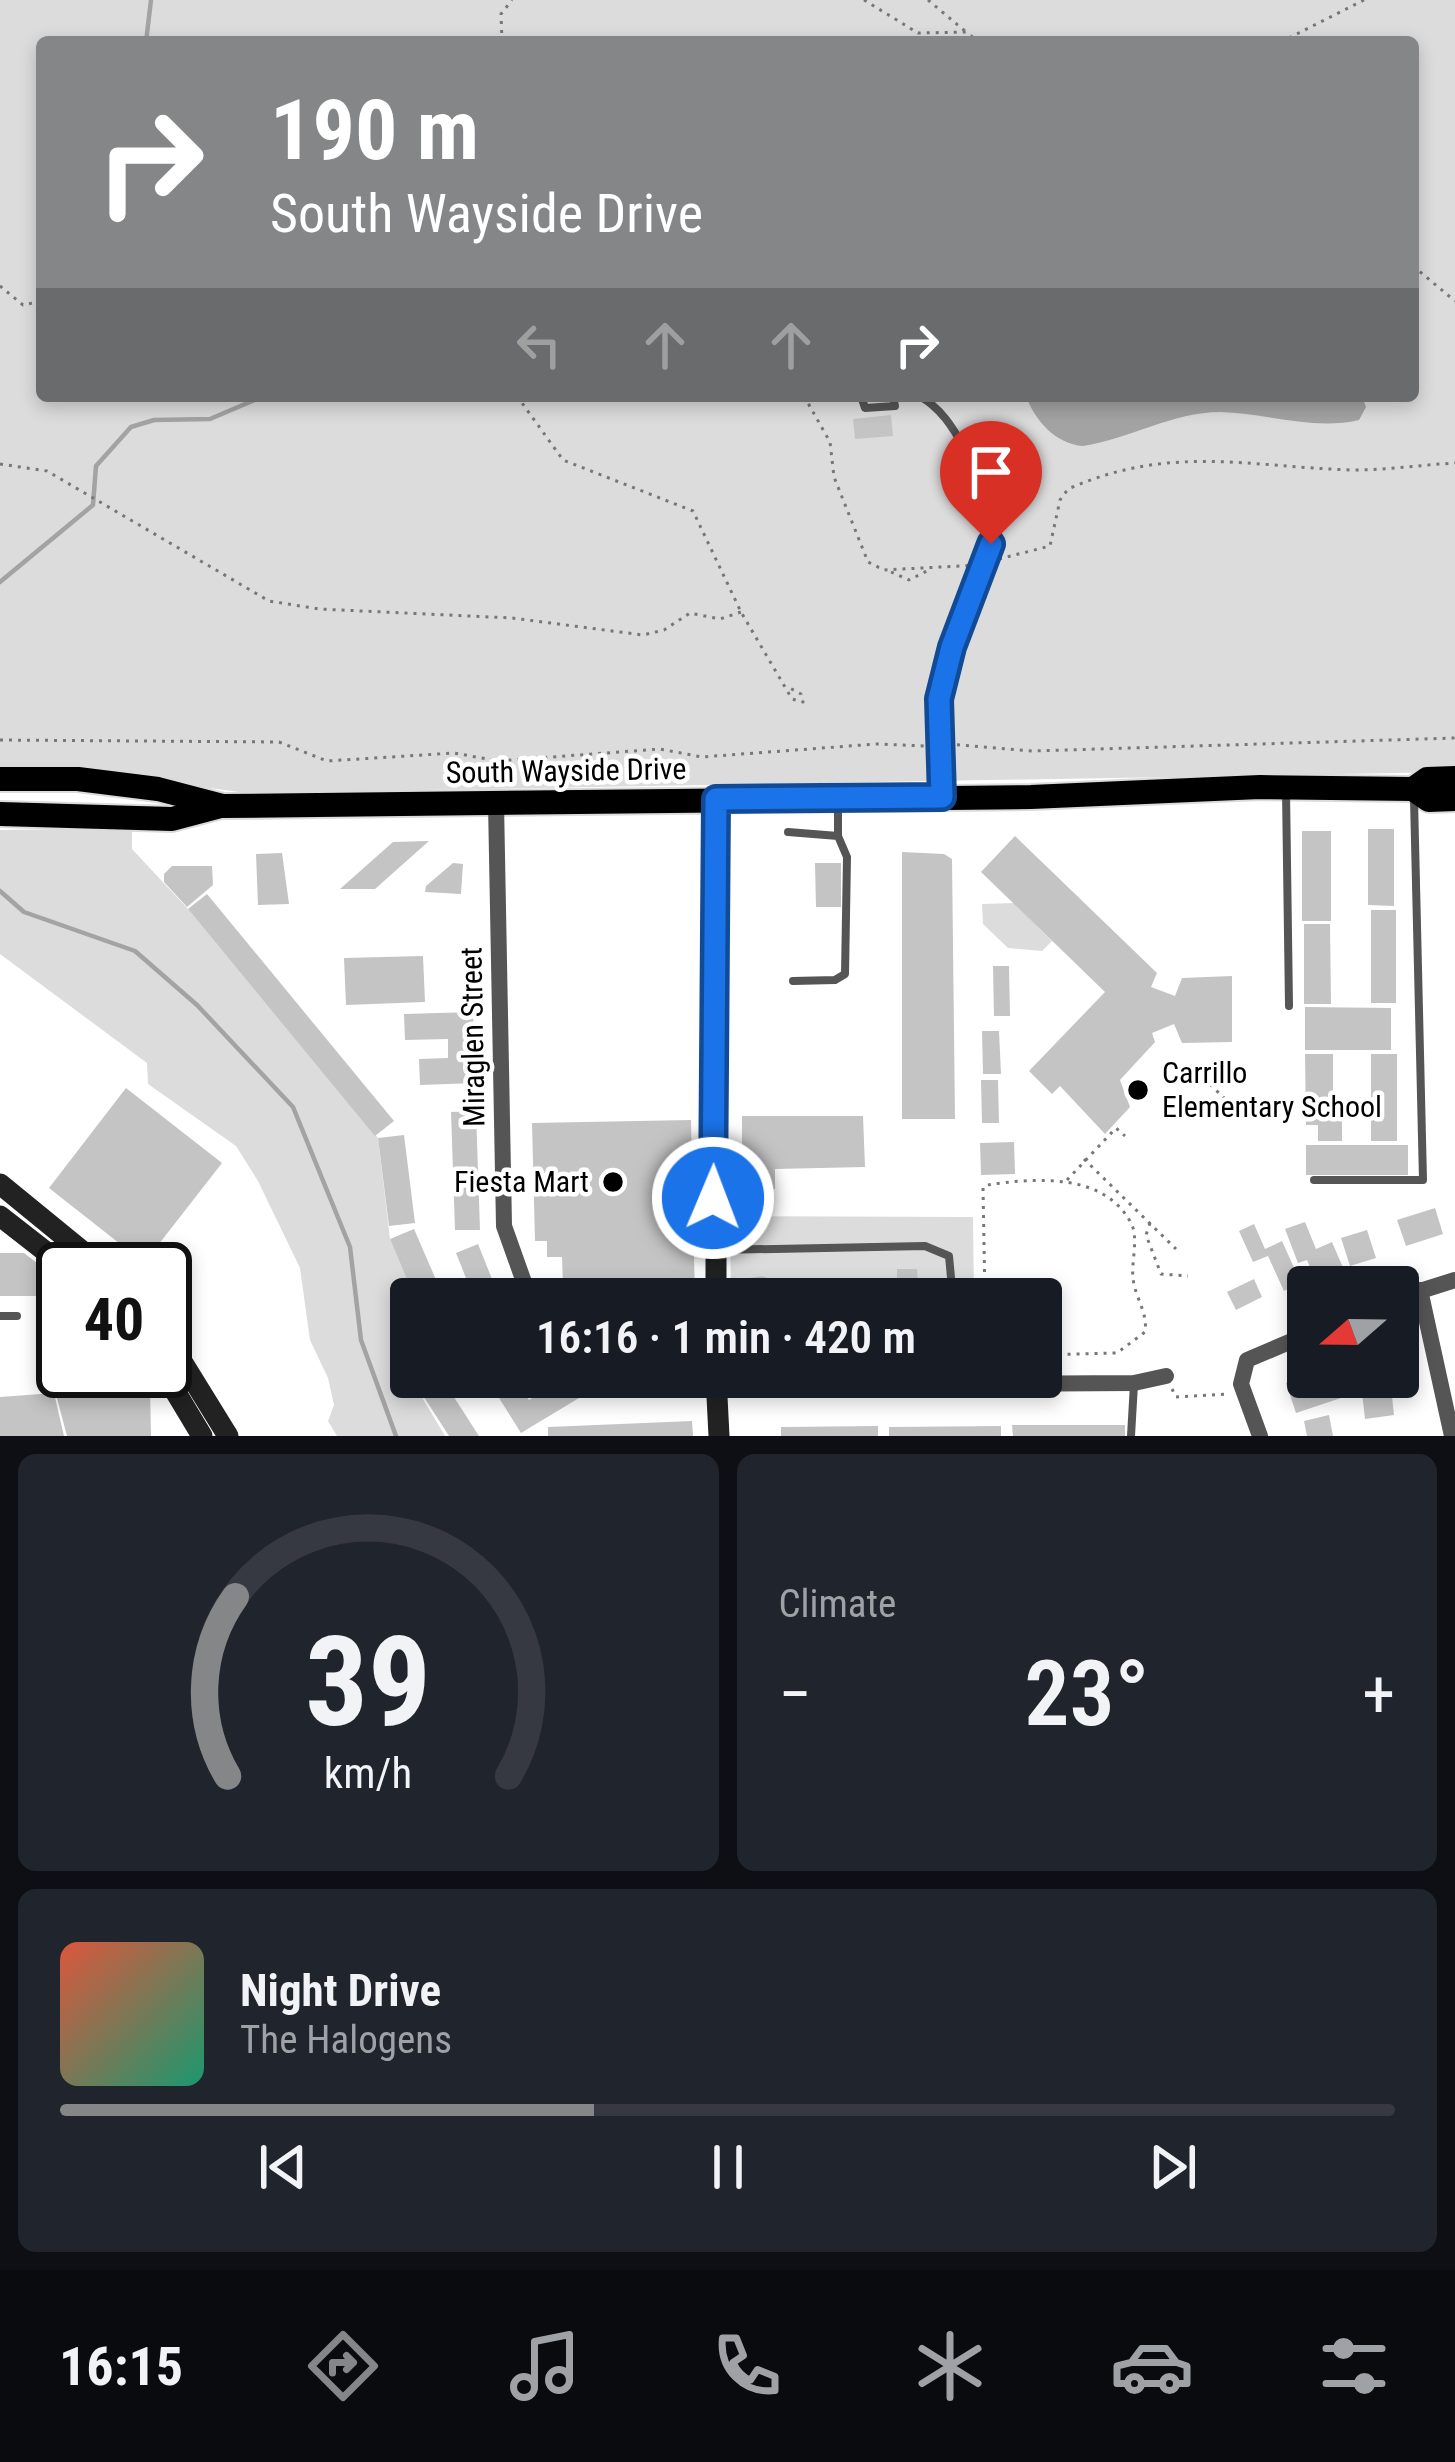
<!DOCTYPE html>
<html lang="en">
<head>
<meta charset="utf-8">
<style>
	body { margin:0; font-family:"Roboto Condensed",sans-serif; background:#20242c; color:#f1f3f6; height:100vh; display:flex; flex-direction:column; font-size:45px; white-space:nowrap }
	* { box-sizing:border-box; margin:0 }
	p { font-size:39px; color:#9ea1a6 }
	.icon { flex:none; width:66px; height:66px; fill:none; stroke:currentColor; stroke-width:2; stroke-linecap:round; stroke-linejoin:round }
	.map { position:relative; height:1436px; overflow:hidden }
	.sheet { display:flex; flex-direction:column; gap:18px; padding:18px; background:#0d0f14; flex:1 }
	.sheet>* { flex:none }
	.banner { position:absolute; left:36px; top:36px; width:1383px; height:366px; border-radius:12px; box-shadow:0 6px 18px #0003; background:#858687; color:#fff; overflow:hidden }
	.needle { width:78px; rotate:250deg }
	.fabs { position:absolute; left:1287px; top:1266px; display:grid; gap:24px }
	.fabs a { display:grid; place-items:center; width:132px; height:132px; border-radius:12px; background:#171b24; box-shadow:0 6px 18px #0003; font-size:60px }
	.speed { position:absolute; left:36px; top:1242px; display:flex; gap:24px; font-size:60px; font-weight:700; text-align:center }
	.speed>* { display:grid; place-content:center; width:156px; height:156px; border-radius:50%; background:#171b24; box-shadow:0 6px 18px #0003; line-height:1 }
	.speed .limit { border:6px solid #111; border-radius:18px; background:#fff; color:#111 }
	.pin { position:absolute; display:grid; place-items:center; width:102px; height:102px; color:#fff; margin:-123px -51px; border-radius:50% 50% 50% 0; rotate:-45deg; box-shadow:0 0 12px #0007 }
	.pin .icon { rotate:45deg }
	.me { position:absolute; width:132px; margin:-66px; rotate:1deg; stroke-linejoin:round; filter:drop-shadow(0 0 9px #0008) }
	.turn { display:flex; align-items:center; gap:42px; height:252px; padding:0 36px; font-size:54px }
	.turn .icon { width:156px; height:156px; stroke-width:2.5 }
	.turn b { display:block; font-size:84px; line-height:102px }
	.lanes { display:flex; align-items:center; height:114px; padding:0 36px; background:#0003; justify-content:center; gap:60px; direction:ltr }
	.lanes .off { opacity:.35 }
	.big { font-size:90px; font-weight:600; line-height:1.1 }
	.sheet .card { flex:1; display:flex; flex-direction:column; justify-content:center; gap:18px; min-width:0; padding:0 42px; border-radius:18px; background:#20242c }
	.sheet .dial { align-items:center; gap:0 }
	.dial svg { height:312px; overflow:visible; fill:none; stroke:#363941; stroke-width:7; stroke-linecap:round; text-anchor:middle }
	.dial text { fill:#f1f3f6; stroke:none }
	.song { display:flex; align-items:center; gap:36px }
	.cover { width:144px; height:144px; border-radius:18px; background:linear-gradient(135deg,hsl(10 70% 55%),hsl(160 70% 35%)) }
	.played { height:12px; border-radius:6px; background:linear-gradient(90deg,#858687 40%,#363941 40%) }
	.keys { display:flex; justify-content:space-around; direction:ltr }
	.heat { display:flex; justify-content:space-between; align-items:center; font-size:66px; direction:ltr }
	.sheet .tiles { flex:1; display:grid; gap:18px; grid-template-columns:1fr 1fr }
	.card:last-child { grid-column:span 2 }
	.trip { position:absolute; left:390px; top:1278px; width:672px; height:120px; border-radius:12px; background:#171b24; box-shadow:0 6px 18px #0003; font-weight:600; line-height:120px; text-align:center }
	.tab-bar { display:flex; height:192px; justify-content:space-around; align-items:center; background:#090b0e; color:#9ea1a6 }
	.tab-bar .icon { width:84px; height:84px }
	.tab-bar .selected { color:#858687 }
	.tab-bar b { font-size:54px; color:#f1f3f6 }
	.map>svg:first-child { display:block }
</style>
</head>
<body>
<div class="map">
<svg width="1455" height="1436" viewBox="0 0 1455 1436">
	<rect width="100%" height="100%" fill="#fff"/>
	<g fill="#dcdcdc" fill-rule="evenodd">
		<path d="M0,0H1455V772L247,793L55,767H0ZM42,42H1413V396H42Z"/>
		<path d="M132,828V849L188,909L378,1138L390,1239L415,1299H411V1329L395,1352L445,1436H337L328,1421L334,1405L328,1378L310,1340L300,1268L258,1181L236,1146L148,1084L147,1063L0,954V830Z"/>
		<path d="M1014,903L1052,941L1042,951L1008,948L983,924L982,904Z"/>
		<path d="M730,1216L973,1217L974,1299H731Z"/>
	</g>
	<path fill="#a3a3a3" d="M1026,396H1362L1366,407L1359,420C1313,431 1266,413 1220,412C1173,412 1129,439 1083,446C1056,444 1035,421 1026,396Z"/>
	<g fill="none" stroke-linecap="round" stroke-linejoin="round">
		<g stroke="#a3a3a3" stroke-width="4.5">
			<path d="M146,42L151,0"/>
			<path d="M0,582L93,505L96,466L131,427L154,420L210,419L264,396"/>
			<path d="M0,891L24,912L135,951L197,1005L293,1107L350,1247L361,1340L396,1436"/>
		</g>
	</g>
	<g fill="#c4c4c4">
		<path d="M891,415L893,436L855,439L853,419Z"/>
		<path d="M1368,829H1394V906L1368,905Z"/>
		<rect x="1302" y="831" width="29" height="90"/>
		<path d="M1015,836L1157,973L1151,987L1175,996L1182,978L1232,976V1042L1182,1043L1174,1024L1152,1033L1155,1042L1120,1080L1130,1107L1105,1134L1060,1086L1052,1094L1029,1071L1105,992L981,872Z"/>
		<path d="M429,841L375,889H340L393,842Z"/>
		<path d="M902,852L944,854L952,859L955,1119H902Z"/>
		<path d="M282,853L289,904L258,905L256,854Z"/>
		<path d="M453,863L463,864L461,894L425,892L426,886Z"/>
		<path d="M815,863H841V907H816Z"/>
		<path d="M172,866H212L213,885L187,907L164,882V874Z"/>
		<path d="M207,894L394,1121L375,1136L188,909Z"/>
		<rect x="1371" y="910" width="25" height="93"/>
		<path d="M1304,924H1330L1331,1004H1304Z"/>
		<path d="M423,956L425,1002L346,1005L344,958Z"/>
		<path d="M993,966H1009L1010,1016H994Z"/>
		<path d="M1305,1007L1391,1008V1050H1305Z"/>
		<path d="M473,1012L476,1083L420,1085L419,1059L448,1058V1039L405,1040L404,1014Z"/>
		<path d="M982,1031H999L1001,1074H983Z"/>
		<path d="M1305,1054H1333V1118H1342V1141H1318V1125H1306Z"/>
		<rect x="1371" y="1054" width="26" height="87"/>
		<path d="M981,1080H998L999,1123H982Z"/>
		<path d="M126,1088L222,1163L155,1249L172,1263L167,1269H152L49,1188Z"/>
		<path d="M476,1111L480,1230H455L451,1112Z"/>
		<path d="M742,1116H863L865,1167L775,1169V1189H742Z"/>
		<path d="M691,1120L695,1299H660V1285L618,1286V1299H578V1286H563L562,1257H547V1241H535L532,1123Z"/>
		<path d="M404,1135L415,1223L389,1226L378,1138Z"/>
		<path d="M1014,1142L1015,1174L981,1175L980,1143Z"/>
		<rect x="1306" y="1145" width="102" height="30"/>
		<path d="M1435,1208L1443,1234L1406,1246L1397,1220Z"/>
		<path d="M1305,1222L1316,1249L1332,1242L1344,1270L1316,1282L1307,1260L1298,1263L1285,1229Z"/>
		<path d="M1254,1224L1265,1249L1282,1241L1301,1283L1284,1291L1268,1256L1253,1262L1239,1231Z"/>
		<path d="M414,1229L443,1296L436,1299H415L390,1239Z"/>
		<path d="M1367,1230L1376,1258L1350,1266L1341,1238Z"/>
		<path d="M478,1244L496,1289L474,1298L456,1253Z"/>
		<path d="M0,1253H24L37,1263V1296H0Z"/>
		<path d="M897,1269H917L919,1299H892V1291H884L883,1281L897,1280Z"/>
		<path d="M762,1276L780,1282V1292H771V1299H743V1279Z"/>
		<path d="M1254,1279L1262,1297L1236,1310L1227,1292Z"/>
		<path d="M1308,1376L1344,1377L1350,1395L1296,1413L1286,1383Z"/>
		<path d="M418,1377H441L479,1436H449L413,1380Z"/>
		<path d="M486,1377H515L529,1400L566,1377L579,1398L521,1433Z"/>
		<path d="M1369,1377H1390L1394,1415L1365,1419L1362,1392L1371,1391Z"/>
		<path d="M133,1386H150L151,1436H67L55,1391L133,1390Z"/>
		<path d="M54,1393L64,1436H0V1397Z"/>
		<path d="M1329,1415L1333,1436H1307L1304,1421Z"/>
		<path d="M692,1421L693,1436H548V1427Z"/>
		<path d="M1012,1425H1125V1436H1013Z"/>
		<path d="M878,1426V1436H781V1427Z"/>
		<path d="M1001,1426V1436H889V1427Z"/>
	</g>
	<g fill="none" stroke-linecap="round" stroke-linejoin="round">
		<g stroke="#dbdbdb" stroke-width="28">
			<g id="primary">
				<path d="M0,779H78L158,789L223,806L1031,797L1260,787L1413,789L1427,779L1455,778"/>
				<path d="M1413,789L1429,800L1455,799"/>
				<path d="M0,814L172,819L221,806"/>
			</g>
		</g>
		<g stroke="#777" stroke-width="3" stroke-dasharray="3 6" stroke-linecap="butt">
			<path d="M864,0L918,33L966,32L979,42"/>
			<path d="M928,0L965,31"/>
			<path d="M242,42V37"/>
			<path d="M502,42L501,14L512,0"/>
			<path d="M1281,42L1364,0"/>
			<path d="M1413,266L1455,301"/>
			<path d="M0,286L23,305L42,301"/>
			<path d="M517,396L563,460L693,511L741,612L792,699L803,702L801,694L786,686"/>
			<path d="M804,396L830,442L834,477L868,562L884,570L978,565"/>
			<path d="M0,464L47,471L269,601L319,609L512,618L643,635L664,630L690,613L720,619L741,612"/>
			<path d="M999,559L1050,546L1060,500L1068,489C1170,444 1248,467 1353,470C1387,470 1421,465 1455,463"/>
			<path d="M891,572L909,580L931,569"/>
			<path d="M0,740L279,742L327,761L454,753L498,761L660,749L702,757L876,744L926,746"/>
			<path d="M948,744L1033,751L1455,738"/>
			<path d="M1197,1072L1246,1119"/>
			<path d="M1084,1159L1176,1249"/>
			<path d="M1067,1180L1116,1128L1125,1136"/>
			<path d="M1150,1223L1146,1235L1161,1274L1188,1276"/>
			<path d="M985,1299L983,1188L987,1185C1034,1178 1104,1172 1131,1223C1139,1238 1131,1262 1133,1278C1135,1298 1148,1312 1145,1332L1117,1353L1041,1355"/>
			<path d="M1172,1389L1176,1397L1230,1394"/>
		</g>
		<g stroke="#555" stroke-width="8">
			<path d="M861,396L865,408L895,406L893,396"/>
			<path d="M919,396C942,408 954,430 967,452C975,465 986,477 990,492C1010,562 950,631 939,698C934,728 940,761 942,791"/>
			<path d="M1286,791L1289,1006"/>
			<path d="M838,801V836"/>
			<path d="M788,832L838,836L847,857L845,974L835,980L793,981"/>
			<path d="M1314,1180H1423L1414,799"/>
			<path d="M717,1250L925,1246L949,1256L953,1299"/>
			<path d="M0,1316H17"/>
			<path d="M1131,1436L1134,1384"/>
		</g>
		<g stroke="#555" stroke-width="16">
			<path d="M496,803L504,1226L530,1299"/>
			<path d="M1420,1290L1452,1436"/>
			<path d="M1398,1298L1455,1280"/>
			<path d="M631,1377L716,1386L1134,1383L1166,1376"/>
			<path d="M1260,1436L1241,1384L1247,1360L1308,1334"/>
		</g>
		<g stroke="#222" stroke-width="21">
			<path d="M716,799V1299"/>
			<path d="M0,1184L104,1269"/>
			<path d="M0,1216L68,1269"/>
			<path d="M165,1334L228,1436"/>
			<path d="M163,1371L202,1436"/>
			<path d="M716,1377L719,1436"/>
		</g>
		<use href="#primary" stroke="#000" stroke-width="24"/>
	</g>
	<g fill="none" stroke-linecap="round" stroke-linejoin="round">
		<g stroke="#114b97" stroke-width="30">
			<path id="route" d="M713,1198L716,799L942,797L939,699L952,647L991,544"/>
		</g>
		<use href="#route" stroke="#1a73e8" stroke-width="21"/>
	</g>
	<g fill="#000" stroke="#fff" stroke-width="4.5">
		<circle cx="1138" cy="1090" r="12"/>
		<circle cx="613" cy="1182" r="12"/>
	</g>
	<g text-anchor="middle" stroke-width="9" stroke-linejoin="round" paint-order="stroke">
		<g font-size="30" fill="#000" stroke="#fff">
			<text transform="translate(566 771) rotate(-1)" y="10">South Wayside Drive</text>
			<text transform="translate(473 1037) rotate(-91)" y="10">Miraglen Street</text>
		</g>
		<g font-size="30" fill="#000" stroke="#fff" text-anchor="start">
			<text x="1162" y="1083">Carrillo<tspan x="1162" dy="34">Elementary School</tspan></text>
			<text x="589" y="1192" text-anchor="end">Fiesta Mart</text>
		</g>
	</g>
</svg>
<div class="fabs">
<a><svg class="needle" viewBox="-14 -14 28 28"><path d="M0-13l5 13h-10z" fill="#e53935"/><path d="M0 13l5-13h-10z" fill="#9ea1a6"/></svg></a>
</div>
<div class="speed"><div class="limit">40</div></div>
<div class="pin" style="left:991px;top:544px;background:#d93025"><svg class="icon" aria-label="arrive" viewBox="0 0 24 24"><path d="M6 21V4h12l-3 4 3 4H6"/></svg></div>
<svg class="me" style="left:713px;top:1198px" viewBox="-20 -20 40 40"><circle r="17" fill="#1a73e8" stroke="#fff" stroke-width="3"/><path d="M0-11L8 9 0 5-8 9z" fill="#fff"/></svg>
<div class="trip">16:16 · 1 min · 420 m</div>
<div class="banner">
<div class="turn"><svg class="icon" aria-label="right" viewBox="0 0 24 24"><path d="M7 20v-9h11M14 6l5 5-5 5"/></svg><div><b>190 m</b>South Wayside Drive</div></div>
<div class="lanes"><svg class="icon off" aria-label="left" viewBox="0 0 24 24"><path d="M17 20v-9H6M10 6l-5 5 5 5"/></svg><svg class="icon off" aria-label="ahead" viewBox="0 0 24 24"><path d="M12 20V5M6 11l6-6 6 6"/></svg><svg class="icon off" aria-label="ahead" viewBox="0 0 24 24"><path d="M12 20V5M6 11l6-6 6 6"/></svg><svg class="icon" aria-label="right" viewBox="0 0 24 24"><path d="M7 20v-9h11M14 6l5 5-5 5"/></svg></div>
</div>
</div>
<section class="sheet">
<div class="tiles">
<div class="card dial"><svg viewBox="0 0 100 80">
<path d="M14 69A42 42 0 1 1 86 69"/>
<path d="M14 69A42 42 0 0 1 16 23" stroke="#858687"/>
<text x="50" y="56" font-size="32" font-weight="700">39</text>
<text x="50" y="72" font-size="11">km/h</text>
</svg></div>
<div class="card"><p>Climate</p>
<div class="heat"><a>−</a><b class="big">23°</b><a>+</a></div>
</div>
<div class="card">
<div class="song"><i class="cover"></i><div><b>Night Drive</b><p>The Halogens</p></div></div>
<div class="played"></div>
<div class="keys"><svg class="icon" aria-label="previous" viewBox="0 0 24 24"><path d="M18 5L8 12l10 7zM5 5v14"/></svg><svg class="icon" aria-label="pause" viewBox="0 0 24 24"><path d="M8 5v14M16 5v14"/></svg><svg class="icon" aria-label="next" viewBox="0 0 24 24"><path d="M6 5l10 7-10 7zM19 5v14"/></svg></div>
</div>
</div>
</section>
<nav class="tab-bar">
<b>16:15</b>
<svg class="icon selected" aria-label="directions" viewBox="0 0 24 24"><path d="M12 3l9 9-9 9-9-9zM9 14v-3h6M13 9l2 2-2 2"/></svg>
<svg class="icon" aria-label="music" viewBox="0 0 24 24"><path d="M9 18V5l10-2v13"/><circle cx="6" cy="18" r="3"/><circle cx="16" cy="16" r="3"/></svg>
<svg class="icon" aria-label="phone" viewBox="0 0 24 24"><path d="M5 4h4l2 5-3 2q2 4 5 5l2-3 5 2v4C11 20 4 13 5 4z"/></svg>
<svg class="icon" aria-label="climate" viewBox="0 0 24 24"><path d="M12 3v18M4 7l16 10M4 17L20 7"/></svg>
<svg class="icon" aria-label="car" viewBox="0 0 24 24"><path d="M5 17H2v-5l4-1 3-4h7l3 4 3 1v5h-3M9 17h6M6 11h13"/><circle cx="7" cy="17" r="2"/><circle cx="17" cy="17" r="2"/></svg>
<svg class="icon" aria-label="filters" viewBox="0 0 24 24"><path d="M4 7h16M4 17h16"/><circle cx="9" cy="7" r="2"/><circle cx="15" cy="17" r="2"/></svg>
</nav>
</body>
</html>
